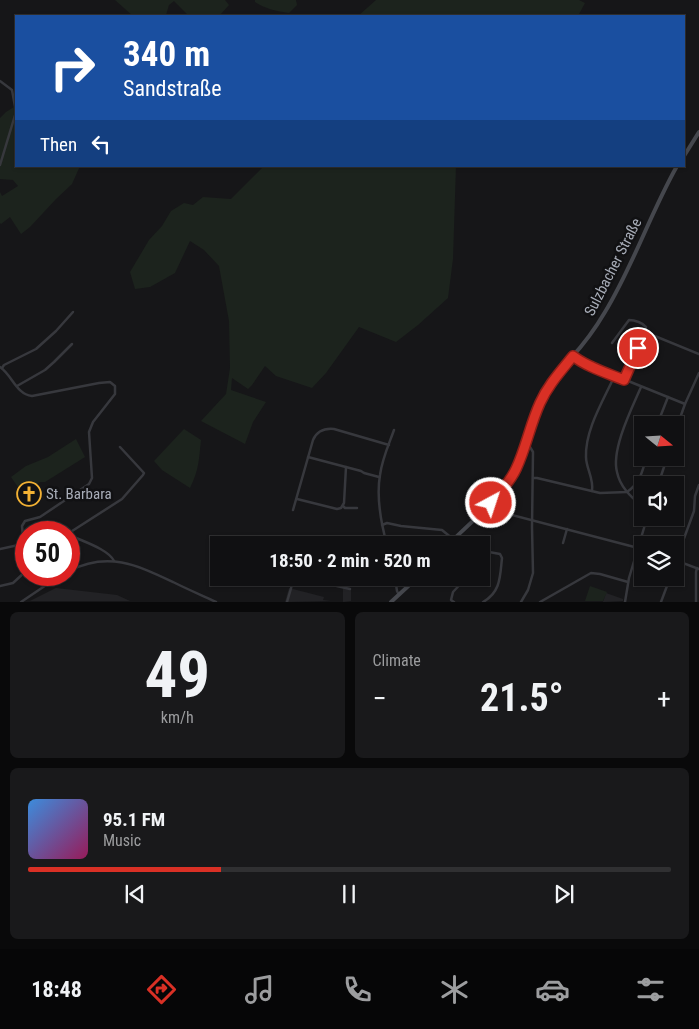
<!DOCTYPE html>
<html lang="en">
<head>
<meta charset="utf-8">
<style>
	body { margin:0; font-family:"Roboto Condensed",sans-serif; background:#19191b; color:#f1f3f6; height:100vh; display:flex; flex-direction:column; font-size:19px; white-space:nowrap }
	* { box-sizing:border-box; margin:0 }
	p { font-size:16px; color:#9c9d9f }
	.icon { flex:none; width:28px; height:28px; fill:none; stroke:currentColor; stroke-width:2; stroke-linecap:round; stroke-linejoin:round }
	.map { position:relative; height:602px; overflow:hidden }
	.sheet { display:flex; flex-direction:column; gap:10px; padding:10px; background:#09090a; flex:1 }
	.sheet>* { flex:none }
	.hud { position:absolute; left:15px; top:15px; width:670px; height:152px; border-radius:0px; box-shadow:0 1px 4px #0004,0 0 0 1px #303032; background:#1a4fa0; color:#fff; overflow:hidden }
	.needle { width:32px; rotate:108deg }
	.controls { position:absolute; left:634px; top:416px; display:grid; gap:10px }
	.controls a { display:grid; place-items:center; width:50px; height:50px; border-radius:0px; background:#101012; box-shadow:0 1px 4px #0004,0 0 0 1px #303032; font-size:25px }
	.speed { position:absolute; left:15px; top:521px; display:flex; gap:10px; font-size:25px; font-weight:700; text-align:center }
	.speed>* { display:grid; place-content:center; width:65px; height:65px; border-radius:50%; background:#101012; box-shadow:0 1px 4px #0004,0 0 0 1px #303032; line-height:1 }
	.speed .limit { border:8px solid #d22; background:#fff; color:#111 }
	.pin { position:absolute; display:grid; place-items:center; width:42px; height:42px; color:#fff; margin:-21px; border:2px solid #fff; border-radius:50%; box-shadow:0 1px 5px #0007 }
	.me { position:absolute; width:55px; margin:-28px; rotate:40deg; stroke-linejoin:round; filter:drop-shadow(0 0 4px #0008) }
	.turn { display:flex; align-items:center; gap:18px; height:105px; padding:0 25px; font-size:22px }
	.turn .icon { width:65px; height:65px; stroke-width:2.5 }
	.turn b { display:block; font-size:35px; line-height:42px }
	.then { display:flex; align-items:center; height:48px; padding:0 25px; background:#0003; gap:10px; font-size:19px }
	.big { font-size:38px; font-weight:700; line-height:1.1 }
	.sheet .widget { flex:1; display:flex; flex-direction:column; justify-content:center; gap:8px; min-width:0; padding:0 18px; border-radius:8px; background:#19191b }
	.sheet .dial { align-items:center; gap:0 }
	.dial b { font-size:65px; line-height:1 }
	.song { display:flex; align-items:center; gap:15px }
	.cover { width:60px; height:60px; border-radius:8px; background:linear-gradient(135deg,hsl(210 70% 55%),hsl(330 70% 35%)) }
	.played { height:5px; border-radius:2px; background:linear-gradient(90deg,#d93025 30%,#303032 30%) }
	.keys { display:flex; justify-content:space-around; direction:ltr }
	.heat { display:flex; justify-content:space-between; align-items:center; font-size:28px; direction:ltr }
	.sheet .tiles { flex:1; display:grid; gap:10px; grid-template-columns:1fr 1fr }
	.widget:last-child { grid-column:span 2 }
	.trip { position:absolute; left:210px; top:536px; width:280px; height:50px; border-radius:0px; background:#101012; box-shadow:0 1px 4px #0004,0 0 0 1px #303032; font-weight:700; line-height:50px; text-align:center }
	.tab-bar { display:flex; height:80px; justify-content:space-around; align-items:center; background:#060607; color:#9c9d9f }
	.tab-bar .icon { width:35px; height:35px }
	.tab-bar .selected { color:#d93025 }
	.tab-bar b { font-size:22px; color:#f1f3f6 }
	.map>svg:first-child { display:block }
</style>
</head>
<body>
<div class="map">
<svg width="699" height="602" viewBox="0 0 699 602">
	<rect width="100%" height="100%" fill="#161618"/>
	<g fill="#222225">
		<path d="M56,588L117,595L130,601H30Z"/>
		<path d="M289,588L324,597L323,600L331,601L285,602Z"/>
		<path d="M343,588L351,590V601L343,602Z"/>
		<path d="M606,593L623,599V601L603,602Z"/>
	</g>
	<g fill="#1c231d">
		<path d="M115,0H225L229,5L219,16H189L174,1L169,5L166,15L165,16H133Z"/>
		<path d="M255,0H296L297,5L289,13C276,11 266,9 255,2Z"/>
		<path d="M376,0H579L585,3L578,16H358Z"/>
		<path d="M16,93V166H80L72,184L56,199L30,227L21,234L10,217L1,224L0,223V192L2,196L18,186L13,180L0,179V118L6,112L14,107V96Z"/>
		<path d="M264,166H456L453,259L448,298L418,325L396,342L359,327L326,373L312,388L276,376L265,366L252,385L248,389L232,378L231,390L266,402L253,422L245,444L201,421L226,394L230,368L229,321L219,266L204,250L190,241L175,273L150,287L135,289L130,272L149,240L162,226L171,211L184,203L193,205L203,197L231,199Z"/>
		<path d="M184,429L201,440C199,459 199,470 190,488L162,470L154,461Z"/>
		<path d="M76,439L85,457L45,482H40L36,485L33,481L20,490L11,477L26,466L48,457Z"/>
		<path d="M590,586L607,592L603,601H585Z"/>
	</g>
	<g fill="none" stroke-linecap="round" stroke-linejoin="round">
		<g stroke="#37383d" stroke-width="2.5">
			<path d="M0,81L12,90L16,112L0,165"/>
			<path d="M645,332L699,354"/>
			<path d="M612,343L629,320C635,320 643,323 646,327L638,348L624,380"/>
			<path d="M573,356L578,360L596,368L685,404"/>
			<path d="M0,367C12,375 16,394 32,396L99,383L110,382L115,386V394L93,422L89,432L92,478L89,484L40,517L25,521L22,526L25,559L23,574"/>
			<path d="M2,368L4,365L36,349L56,331L73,312"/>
			<path d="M17,386L45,370L54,362L72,344"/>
			<path d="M641,387C632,408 611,449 617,472C620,487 631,497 642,506"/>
			<path d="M657,425L668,397"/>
			<path d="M675,432L685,404L699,373"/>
			<path d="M308,457L361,471L364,473L379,477"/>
			<path d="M533,478H537L600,493L627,492C639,484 643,471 646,458"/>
			<path d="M658,485L667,458"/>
			<path d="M592,491C594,479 586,468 586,457C585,430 603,401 614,377"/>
			<path d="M297,499L337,509L341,508L344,503L346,467"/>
			<path d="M492,504L508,514L642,549"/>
			<path d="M343,506L345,508H357"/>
			<path d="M293,510L313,440C317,431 324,428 334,429L389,445"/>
			<path d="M382,525L387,523L401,526L442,530L453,539"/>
			<path d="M69,533L122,499L143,475L144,473L120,447"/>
			<path d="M70,533L74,537C85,542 109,550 114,561"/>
			<path d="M563,543L567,529"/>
			<path d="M387,545C381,523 376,498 380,475C382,459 389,444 394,430"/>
			<path d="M0,549L23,544"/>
			<path d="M481,560L489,552L500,554L502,558C500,576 501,592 483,602"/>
			<path d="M675,560L699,569"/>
			<path d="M675,563L694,511L695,496L699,485"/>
			<path d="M69,571C108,551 137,565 173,582C187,589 201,595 216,602"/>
			<path d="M302,578L350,589"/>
			<path d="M395,578L397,591L399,595"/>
			<path d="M0,586L13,583L26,571"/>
			<path d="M21,602L61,575"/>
			<path d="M287,602L294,578"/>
			<path d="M454,602L451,600L453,592L466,578"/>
			<path d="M521,602L528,590L533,573L532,527L533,452L530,447L525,445"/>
			<path d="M540,602L591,573L600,574L628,582"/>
			<path d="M625,602L629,578L647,518"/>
			<path d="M661,602L670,578"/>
			<path d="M696,602V572L697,568"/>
		</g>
		<g stroke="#45474d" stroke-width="4">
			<path d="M684,156L699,132"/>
			<path d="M448,545C470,522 499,501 514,472C527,448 531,419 544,395C552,381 562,370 571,358C584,344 595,329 605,312C633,266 650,214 677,166"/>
			<path d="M391,602L417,578"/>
		</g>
	</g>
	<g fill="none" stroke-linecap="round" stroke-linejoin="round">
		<g stroke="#8d1f18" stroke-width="12">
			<path id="route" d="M491,503C500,492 510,482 516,469C526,448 530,425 540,403C548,385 561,371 573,356C587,367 607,373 624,380L638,348"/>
		</g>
		<use href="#route" stroke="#d93025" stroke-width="9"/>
	</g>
	<defs>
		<g id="church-ring" transform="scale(1.25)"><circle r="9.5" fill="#111113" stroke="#f2b134" stroke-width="1.5"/><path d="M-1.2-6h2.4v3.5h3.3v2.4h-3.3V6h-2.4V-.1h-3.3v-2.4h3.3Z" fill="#f2b134"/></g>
	</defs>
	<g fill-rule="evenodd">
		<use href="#church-ring" x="29" y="494"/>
	</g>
	<g text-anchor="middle" stroke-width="5" stroke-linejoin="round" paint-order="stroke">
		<g font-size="15" fill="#a8adb8" stroke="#111113">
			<text transform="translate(613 267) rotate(-63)" y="5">Sulzbacher Straße</text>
		</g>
		<g font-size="15" fill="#a8adb8" stroke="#111113" text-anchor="start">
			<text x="46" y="499">St. Barbara</text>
		</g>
	</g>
</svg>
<div class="controls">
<a><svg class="needle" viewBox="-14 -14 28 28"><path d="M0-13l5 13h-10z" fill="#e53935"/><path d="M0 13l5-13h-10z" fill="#9c9d9f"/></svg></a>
<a><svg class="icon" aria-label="sound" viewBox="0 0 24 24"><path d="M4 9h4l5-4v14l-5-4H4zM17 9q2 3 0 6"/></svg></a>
<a><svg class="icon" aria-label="layers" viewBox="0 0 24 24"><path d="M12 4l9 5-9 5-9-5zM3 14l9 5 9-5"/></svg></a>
</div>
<div class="speed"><div class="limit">50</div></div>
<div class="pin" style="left:638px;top:348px;background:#d93025"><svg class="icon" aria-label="arrive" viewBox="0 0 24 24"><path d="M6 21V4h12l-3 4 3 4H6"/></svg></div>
<svg class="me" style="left:491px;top:503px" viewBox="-20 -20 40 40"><circle r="17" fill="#d93025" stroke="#fff" stroke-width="3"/><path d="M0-11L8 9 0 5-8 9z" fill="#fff"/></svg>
<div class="trip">18:50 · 2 min · 520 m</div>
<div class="hud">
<div class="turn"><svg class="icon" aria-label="right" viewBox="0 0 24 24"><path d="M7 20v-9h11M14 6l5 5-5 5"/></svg><div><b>340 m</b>Sandstraße</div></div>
<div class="then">Then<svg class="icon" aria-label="left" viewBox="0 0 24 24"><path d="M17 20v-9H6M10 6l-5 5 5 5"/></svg></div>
</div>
</div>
<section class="sheet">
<div class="tiles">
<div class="widget dial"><b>49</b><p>km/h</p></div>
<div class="widget"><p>Climate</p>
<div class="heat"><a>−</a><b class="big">21.5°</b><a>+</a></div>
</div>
<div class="widget">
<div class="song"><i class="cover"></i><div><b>95.1 FM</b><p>Music</p></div></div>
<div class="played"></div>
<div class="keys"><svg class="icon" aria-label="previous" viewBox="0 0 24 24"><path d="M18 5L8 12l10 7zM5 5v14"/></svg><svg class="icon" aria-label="pause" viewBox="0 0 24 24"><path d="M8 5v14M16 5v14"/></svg><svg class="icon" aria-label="next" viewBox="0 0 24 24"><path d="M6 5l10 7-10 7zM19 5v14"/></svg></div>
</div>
</div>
</section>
<nav class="tab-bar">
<b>18:48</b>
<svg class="icon selected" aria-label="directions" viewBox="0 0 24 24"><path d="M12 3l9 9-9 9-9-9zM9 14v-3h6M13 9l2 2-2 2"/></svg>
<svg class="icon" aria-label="music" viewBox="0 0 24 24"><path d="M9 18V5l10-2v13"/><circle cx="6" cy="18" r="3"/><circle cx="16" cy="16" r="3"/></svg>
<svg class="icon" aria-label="phone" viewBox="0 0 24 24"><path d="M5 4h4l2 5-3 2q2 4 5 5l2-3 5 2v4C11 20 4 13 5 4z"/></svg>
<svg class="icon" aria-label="climate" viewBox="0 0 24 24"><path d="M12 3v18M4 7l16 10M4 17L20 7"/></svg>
<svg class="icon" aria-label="car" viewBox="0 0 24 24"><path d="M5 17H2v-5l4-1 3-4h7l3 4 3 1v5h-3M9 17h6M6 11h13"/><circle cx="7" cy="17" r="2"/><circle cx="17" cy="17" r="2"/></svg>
<svg class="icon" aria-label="filters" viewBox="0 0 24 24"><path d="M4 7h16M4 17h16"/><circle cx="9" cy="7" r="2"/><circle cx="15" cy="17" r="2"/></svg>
</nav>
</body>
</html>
